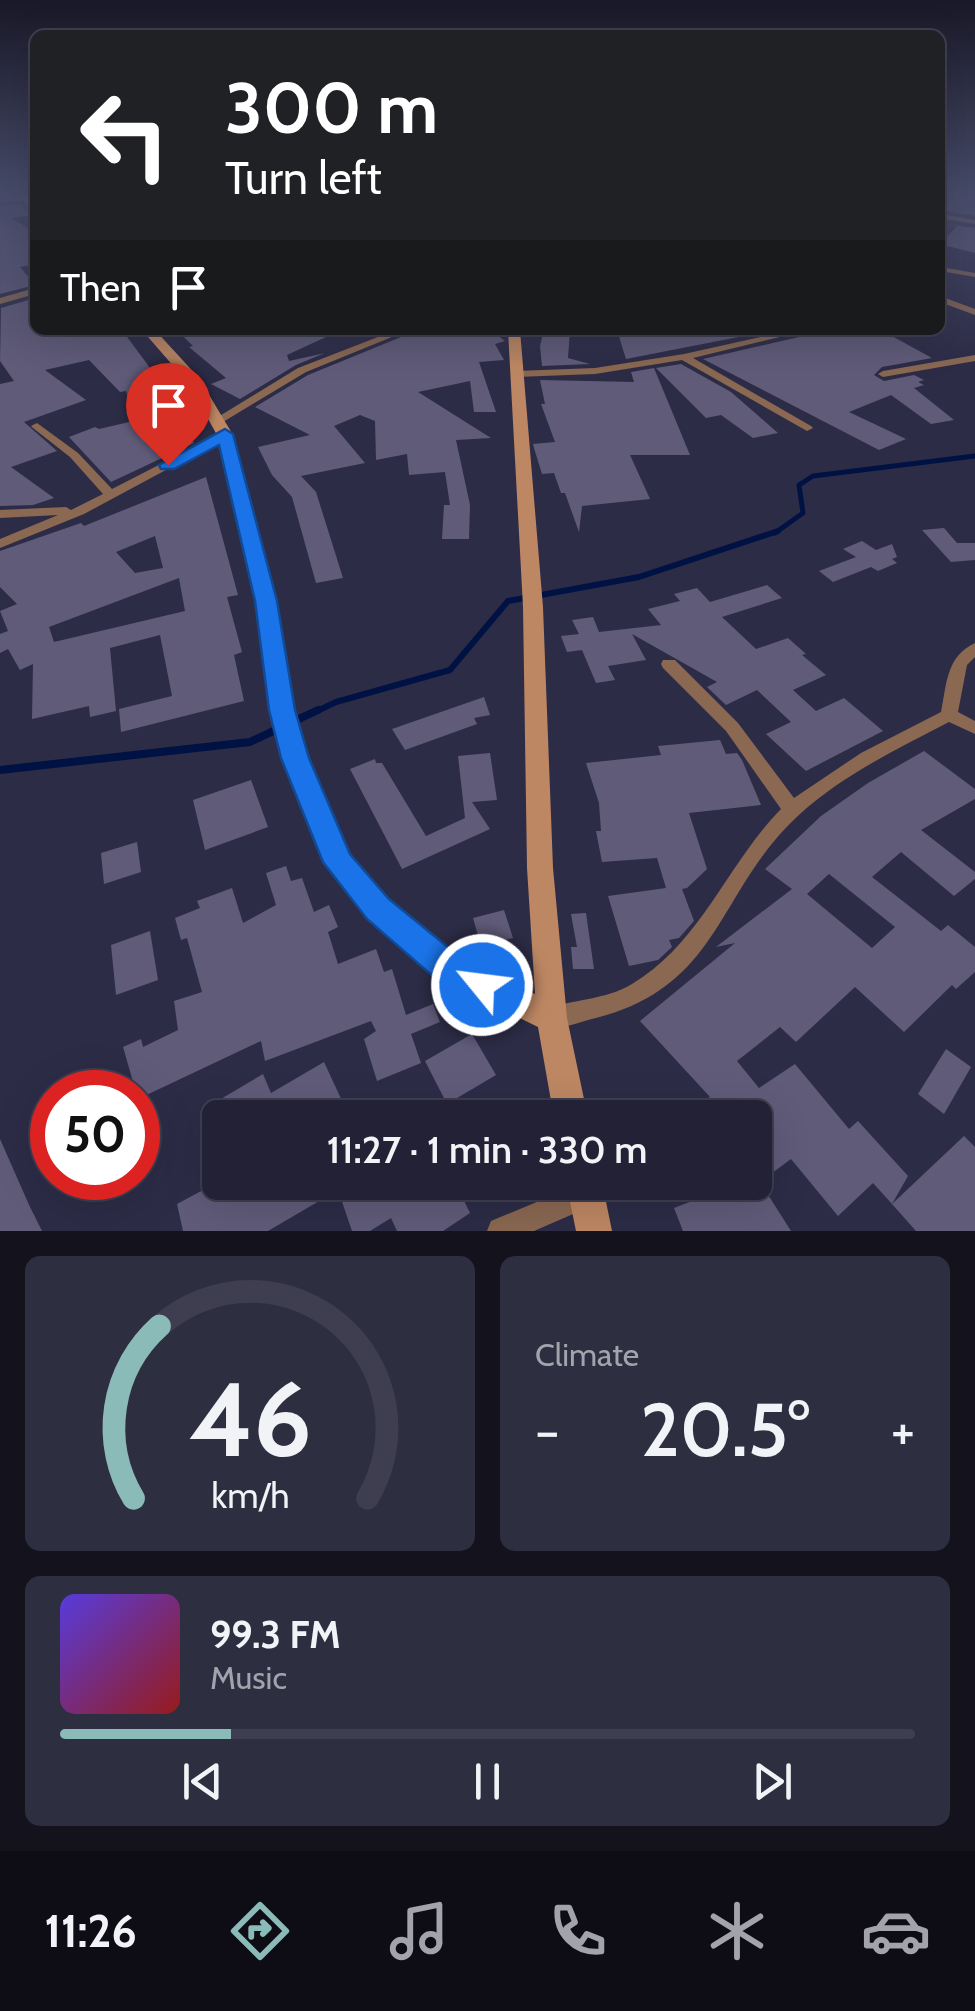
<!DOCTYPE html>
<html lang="en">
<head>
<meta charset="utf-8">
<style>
	body { margin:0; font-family:Cabin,sans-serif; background:#2e2e41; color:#f1f3f6; height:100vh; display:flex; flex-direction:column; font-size:38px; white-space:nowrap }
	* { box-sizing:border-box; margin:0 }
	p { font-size:32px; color:#a2a3ad }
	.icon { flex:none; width:55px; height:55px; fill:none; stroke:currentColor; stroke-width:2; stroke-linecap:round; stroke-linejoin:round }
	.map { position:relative; height:1231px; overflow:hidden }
	.details { display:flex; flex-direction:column; gap:25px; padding:25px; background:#13121d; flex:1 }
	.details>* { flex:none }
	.hud { position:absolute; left:30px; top:30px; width:915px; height:305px; border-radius:15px; box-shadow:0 10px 40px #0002,0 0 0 2px #3f3e50; background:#202124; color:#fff; overflow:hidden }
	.speed { position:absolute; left:30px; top:1070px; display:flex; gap:20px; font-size:50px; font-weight:700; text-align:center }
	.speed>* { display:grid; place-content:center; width:130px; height:130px; border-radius:50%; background:#222135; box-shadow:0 10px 40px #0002,0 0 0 2px #3f3e50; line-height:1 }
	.speed .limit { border:15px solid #d22; background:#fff; color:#111 }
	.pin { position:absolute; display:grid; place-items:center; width:85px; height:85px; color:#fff; margin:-102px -42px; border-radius:50% 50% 50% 0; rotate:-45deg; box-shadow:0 0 10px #0007 }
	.pin .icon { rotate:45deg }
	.me { position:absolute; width:110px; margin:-55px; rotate:299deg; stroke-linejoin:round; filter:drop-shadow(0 0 8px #0008) }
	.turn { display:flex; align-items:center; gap:35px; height:210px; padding:0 30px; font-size:45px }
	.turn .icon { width:130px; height:130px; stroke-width:2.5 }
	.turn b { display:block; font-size:70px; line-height:85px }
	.then { display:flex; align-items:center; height:95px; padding:0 30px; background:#0003; gap:20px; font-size:38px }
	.big { font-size:75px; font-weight:600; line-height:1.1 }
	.details .card { flex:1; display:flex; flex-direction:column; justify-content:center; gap:15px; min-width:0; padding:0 35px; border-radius:15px; background:#2e2e41 }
	.details .dial { align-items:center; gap:0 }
	.dial svg { height:260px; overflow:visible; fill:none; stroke:#3f3e50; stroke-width:7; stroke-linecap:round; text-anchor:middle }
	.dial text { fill:#f1f3f6; stroke:none }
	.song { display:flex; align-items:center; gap:30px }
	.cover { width:120px; height:120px; border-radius:15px; background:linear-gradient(135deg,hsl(250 70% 55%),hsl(0 70% 35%)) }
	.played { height:10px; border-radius:5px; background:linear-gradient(90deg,#8bbbb9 20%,#3f3e50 20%) }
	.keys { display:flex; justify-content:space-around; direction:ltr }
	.heat { display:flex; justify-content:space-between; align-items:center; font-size:55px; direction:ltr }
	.details .tiles { flex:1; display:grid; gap:25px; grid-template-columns:1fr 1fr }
	.card:last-child { grid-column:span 2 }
	.trip { position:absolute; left:202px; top:1100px; width:570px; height:100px; border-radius:15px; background:#222135; box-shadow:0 10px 40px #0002,0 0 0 2px #3f3e50; font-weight:600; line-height:100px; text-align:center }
	.tab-bar { display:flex; height:160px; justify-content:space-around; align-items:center; background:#0e0d15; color:#a2a3ad }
	.tab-bar .icon { width:70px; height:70px }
	.tab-bar .active { color:#8bbbb9 }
	.tab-bar b { font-size:45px; color:#f1f3f6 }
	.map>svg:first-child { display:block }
</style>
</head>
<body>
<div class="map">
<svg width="975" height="1231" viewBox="0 0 975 1231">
	<rect width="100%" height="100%" fill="#2d2c47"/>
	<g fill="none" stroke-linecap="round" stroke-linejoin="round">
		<path stroke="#001243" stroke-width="5" d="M775,533L803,513L799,485L813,476L975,456"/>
		<path stroke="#001243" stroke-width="6" d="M313,713L336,702L450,670L508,601L639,577L778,531"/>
		<path stroke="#001243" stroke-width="8" d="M0,770L250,742L318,710"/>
	</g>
	<g fill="#605b79" fill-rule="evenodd">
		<path d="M965,193L975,195V216L941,210L956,195Z"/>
		<path d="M21,204L32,215L12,218L35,233V264L20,267L35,285L0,294V206Z"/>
		<path d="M940,223L975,228V253L940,244L957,226Z"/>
		<path d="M35,298V330H122L156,376L166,377L177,390L167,396L185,418L176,421L194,443L111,482L69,437L95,427L99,429L138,420L131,414L153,405L149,396L128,400L126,391L120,392L89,360L45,370L86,400L24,422L57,451L11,467L54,498L33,505L0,506V384L14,381L0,361L1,308Z"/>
		<path d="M177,330H341L287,355L289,361L325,353L296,365L240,399L211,384L226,378L189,347L193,346Z"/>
		<path d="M436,330H490L505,341L495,344L504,360L479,362L496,412H474L470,381L418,392L491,438L456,440L470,505L469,539H442L444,505H450L445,472L409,475L407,454L376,460L375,421L360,415L334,426L365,463L301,476L316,492L343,578L316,583L292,497L272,475L258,447L310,435L255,407L308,375L401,337Z"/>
		<path d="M544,330H570L568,358L590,364L542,366L540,346Z"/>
		<path d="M617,330H751L759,333L626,359Z"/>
		<path d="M830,330H881L932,358L882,367L874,375L884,381L914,375L924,380L918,382L924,385L914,388L954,420L931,424L891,395L849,412L906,439L879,450L703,359Z"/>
		<path d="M681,364L731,392L778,433L753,438L721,415L706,418L656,368Z"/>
		<path d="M654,368L690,455H630L650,499L582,506L579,532L565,493H561L554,473L542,474L534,448L533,444L555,442L541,404H545L540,380L634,382L631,372Z"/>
		<path d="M206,477L238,595L227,597L242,652L234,655L244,701L121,732L119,709L172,696L160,635L110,648L116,711L90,717L89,706L32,719L33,664L20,670L8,649L0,653V634L8,631L0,611L17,604L0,587V551L81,523L84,526ZM155,536L163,568L135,573L116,552ZM179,578L185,611L54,642L49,627Z"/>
		<path d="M944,528L957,543H975V560L951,562L922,530Z"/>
		<path d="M862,541L876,550L892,544L897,557L892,559L897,563L878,571L871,567L833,582L819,571L856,557L843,549Z"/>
		<path d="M767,585L782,598L722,617L756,649L788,638L806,654L802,655L826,675L793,690L816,711L844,698L883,731L806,771L766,734L791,722L757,690L726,705L707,687L717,682L632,634L646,660L608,666L615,680L596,683L582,650L567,652L561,636L579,634L572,620L593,617L599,632L661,625L648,609L680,601L674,594L697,588L710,602Z"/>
		<path d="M484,697L490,715L474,718L477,724L405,750L392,729Z"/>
		<path d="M720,740L726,754L737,753L742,760L761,805L689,813L707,869L687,888L682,889L694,921L679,938L669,940L672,947L658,960L629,966L608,896L666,888L657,858L602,862L596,831H601L599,803L586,763L661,755L658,746Z"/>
		<path d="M924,751L975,789V799L921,830L975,872V879L954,896L901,852L872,877L941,931L948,925L975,947V972L956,989L952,985L904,1032L855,987L796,1042L780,1027L737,1061L759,1088L795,1064L849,1129L858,1121L908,1176L892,1204L873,1183L838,1216L791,1159L760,1182L791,1231H683L674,1208L742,1182H755V1118H664L710,1097L640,1021L735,943L716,947L792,889L765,869L821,816L868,783ZM829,874L895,927L872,948L807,894Z"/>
		<path d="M490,753L497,800L472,802L490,829L402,869L350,769L375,759L376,763H382L426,836L465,818L458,756Z"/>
		<path d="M251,780L268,827L205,850L193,800Z"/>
		<path d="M137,842L141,872L104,884L101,853Z"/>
		<path d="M286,866L291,881L302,878L314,912L329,905L338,927L328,932L338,964L376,949L384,972L392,969L406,1015L433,1004L440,1022L411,1034L421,1063L377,1081L364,1039L376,1031L371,1021L265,1061L261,1041L138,1099L123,1047L141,1039L143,1047L178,1030L174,1001L202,992L187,938L181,940L175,918L200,908L197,901L232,888L243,923L276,905L266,873Z"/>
		<path d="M504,910L513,938L481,946L473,918Z"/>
		<path d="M586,913L594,969H573L571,947H577L571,914Z"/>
		<path d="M150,931L158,980L116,995L111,945Z"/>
		<path d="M472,1034L496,1075L447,1104L425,1061Z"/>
		<path d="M946,1049L971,1067L944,1114L918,1094Z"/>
		<path d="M324,1062L350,1118H219L214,1103L263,1074L271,1093Z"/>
		<path d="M964,1136L975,1147V1231H916L892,1204Z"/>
		<path d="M0,1139L30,1207L42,1231H0Z"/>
		<path d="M218,1182H455L470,1213L443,1231H397L391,1218L370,1231H352L338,1190L268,1231H183L177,1204Z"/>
		<path d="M609,1182H664L665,1188L614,1201Z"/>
	</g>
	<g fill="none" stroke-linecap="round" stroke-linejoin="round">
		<g fill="#8a6852" fill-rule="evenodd">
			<path d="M24,197L22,200L0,202V198Z"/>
			<path d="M940,214L975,220V224L940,218Z"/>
			<path d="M940,267L975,273V277L940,271Z"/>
			<path d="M35,288V294L0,304V298Z"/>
			<path d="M940,296L975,309V315L940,302Z"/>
			<path d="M396,330H409L306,372L223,422H215L213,420L298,368Z"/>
			<path d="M792,330H809L693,358L811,426L813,428L807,431L682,360L595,374L516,377L511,374L516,371L595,368L684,354Z"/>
			<path d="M975,355V361L883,377L878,374L883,371Z"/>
			<path d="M37,423L78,453L112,489L221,433H229L231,435L84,514L0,548V539L58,515L0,518V510L66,507L71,510L103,494L70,457L33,428L31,426Z"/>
			<path d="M975,643V657L967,665L958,712L975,721V734L949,722C897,749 843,775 800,814C714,892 723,989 588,1020C574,1024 557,1031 544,1026L540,1018L544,1010C572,999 606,1000 632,984C701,943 727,864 781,809L726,731L663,668L661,664L663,660H675L738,723L794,798L861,753L941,712C947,683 946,657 975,643Z"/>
			<path d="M585,1182L596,1186L600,1195L596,1204L534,1231H487L491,1221Z"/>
		</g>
		<g fill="#bd8763" fill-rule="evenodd">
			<path d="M16,193H25L35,205V213Z"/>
			<path d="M142,330H155L199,378L233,435L276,601L293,711L307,758L348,855L388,900L458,958L535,994L527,868L523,607L508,330H520L543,607L553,868L567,1018L588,1118H554L538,1027L438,978L368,918L329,870L283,758L271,711L256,601L217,435L188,383Z"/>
			<path d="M566,1182H602L612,1231H576Z"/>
		</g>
	</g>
	<linearGradient id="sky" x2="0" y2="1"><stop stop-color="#191827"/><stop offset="0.53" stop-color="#464b69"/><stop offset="1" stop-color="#464b69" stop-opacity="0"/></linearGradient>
	<rect width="975" height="366" fill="url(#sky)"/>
	<path fill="#1a73e8" stroke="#114b97" stroke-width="2.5" d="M225,429L233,434L277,601L295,710L309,758L350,854L389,899L460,957L495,974L500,985L495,996L482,1001L436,979L367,919L323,862L281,758L269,710L255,601L219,445L174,469H161L159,465Z"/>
</svg>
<div class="speed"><div class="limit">50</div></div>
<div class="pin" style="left:168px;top:465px;background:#d93025"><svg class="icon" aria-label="arrive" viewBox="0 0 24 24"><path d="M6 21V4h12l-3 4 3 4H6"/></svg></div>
<svg class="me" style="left:482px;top:985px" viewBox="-20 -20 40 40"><circle r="17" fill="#1a73e8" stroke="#fff" stroke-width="3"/><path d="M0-11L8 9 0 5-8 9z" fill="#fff"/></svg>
<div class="trip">11:27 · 1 min · 330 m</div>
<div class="hud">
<div class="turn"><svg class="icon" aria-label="left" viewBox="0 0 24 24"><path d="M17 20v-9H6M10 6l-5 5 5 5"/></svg><div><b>300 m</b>Turn left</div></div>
<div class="then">Then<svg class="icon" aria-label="arrive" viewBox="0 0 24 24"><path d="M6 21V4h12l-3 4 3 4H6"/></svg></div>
</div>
</div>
<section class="details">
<div class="tiles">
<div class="card dial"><svg viewBox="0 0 100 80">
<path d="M14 69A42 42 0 1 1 86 69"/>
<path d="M14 69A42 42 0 0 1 22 16" stroke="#8bbbb9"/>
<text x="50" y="56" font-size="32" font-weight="700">46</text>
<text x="50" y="72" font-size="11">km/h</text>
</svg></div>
<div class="card"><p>Climate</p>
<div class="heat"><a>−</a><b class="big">20.5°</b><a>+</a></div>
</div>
<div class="card">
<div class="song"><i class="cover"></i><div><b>99.3 FM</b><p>Music</p></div></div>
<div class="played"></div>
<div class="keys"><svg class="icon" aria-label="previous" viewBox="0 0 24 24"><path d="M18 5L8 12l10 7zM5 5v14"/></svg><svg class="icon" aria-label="pause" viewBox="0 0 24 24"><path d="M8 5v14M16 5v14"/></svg><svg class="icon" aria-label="next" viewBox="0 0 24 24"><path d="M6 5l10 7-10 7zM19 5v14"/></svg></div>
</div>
</div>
</section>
<nav class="tab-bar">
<b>11:26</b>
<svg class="icon active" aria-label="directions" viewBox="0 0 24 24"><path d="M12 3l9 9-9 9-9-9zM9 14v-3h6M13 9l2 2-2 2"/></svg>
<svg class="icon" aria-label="music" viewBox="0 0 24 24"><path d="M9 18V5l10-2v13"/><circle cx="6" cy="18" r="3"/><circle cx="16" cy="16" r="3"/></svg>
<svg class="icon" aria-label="phone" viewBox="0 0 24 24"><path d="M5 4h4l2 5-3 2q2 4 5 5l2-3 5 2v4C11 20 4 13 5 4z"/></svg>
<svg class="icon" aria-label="climate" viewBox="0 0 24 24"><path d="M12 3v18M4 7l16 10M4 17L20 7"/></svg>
<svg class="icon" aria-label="car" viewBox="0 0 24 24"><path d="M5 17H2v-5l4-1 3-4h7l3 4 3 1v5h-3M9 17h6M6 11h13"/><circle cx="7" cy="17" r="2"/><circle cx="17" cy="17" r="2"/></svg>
</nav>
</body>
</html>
